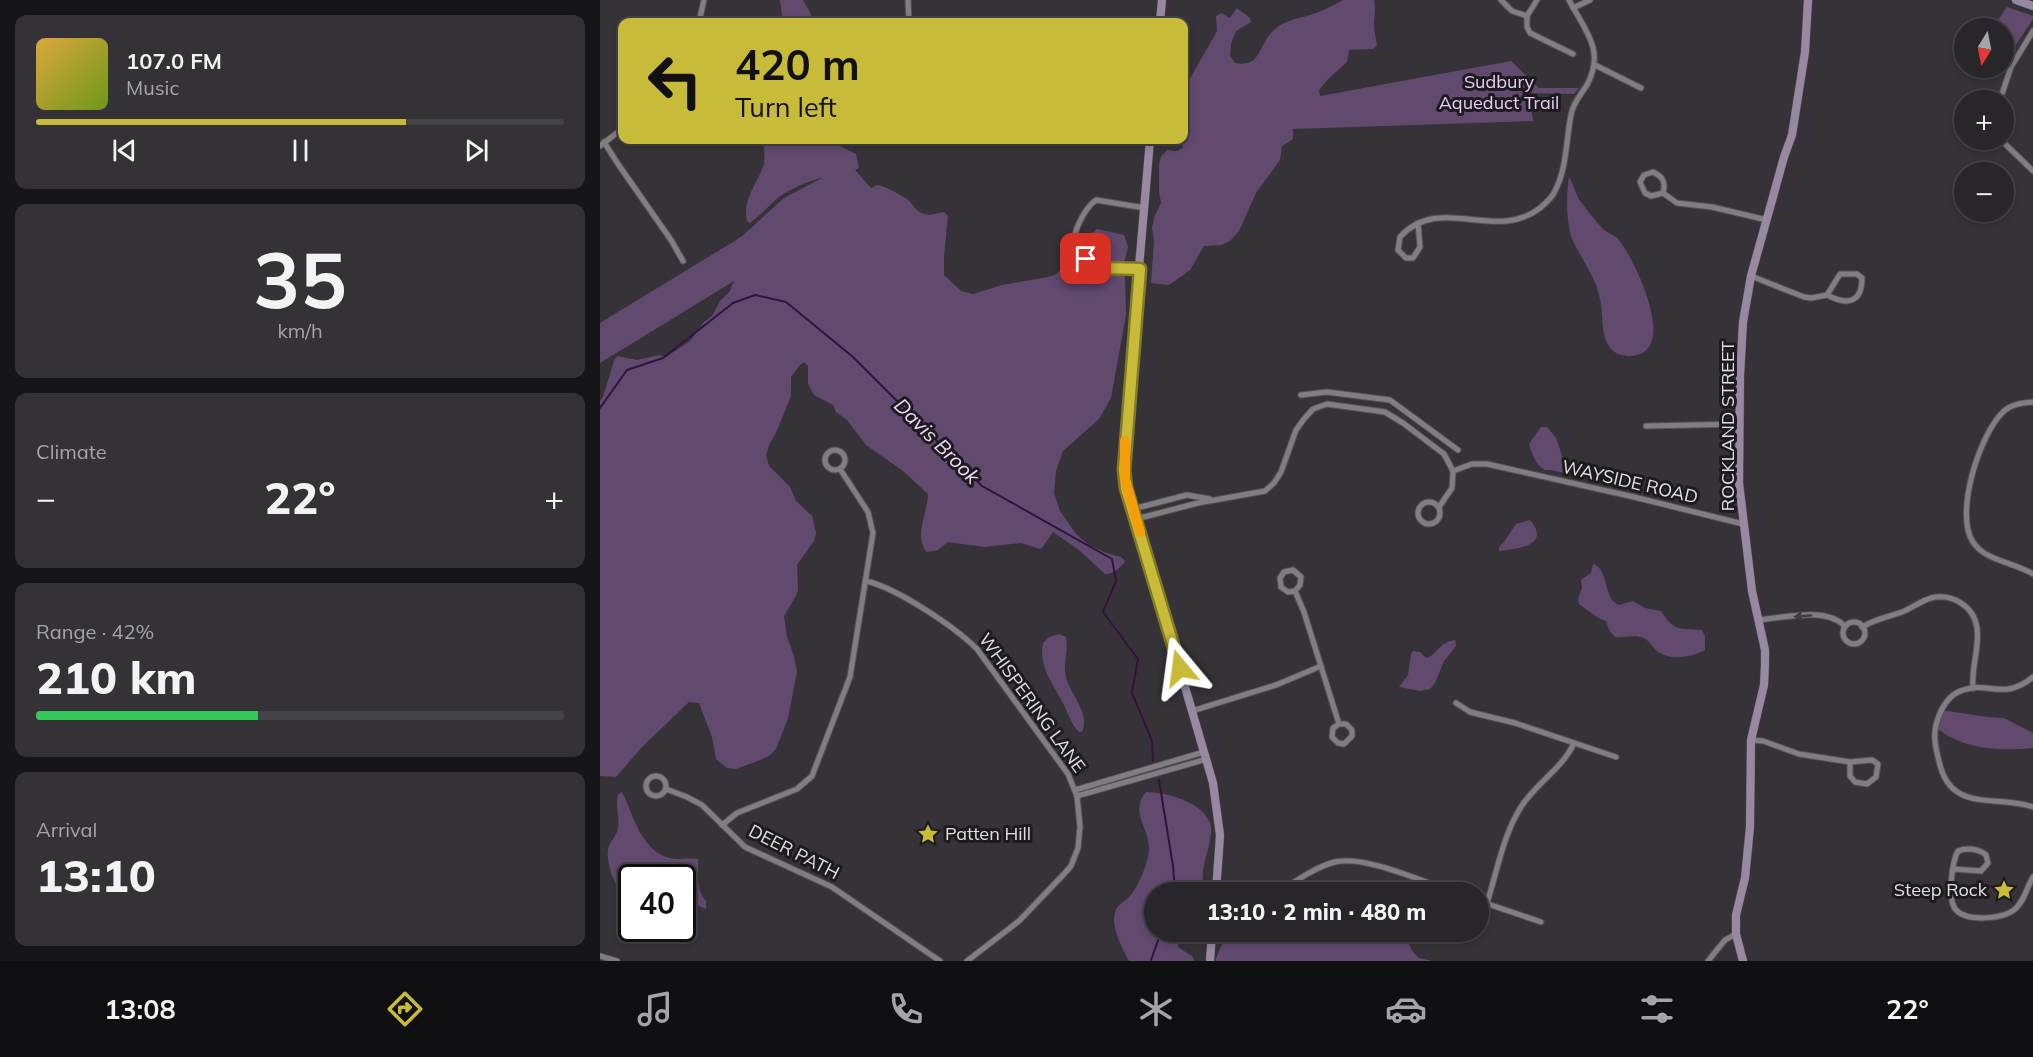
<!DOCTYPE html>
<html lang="en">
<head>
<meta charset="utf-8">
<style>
	body { margin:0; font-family:Mulish,sans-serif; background:#343236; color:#f1f3f6; height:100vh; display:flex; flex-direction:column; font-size:22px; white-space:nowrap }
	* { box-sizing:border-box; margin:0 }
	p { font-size:20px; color:#a5a5a8 }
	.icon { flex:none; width:33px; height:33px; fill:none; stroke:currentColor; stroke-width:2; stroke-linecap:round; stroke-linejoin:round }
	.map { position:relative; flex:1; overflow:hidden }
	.sheet { display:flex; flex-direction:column; gap:15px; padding:15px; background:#161517; width:600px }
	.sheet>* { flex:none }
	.hud { position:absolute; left:18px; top:18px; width:570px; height:126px; border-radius:12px; box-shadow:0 3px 9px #0003,0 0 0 2px #444347; background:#c9bb3a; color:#111; overflow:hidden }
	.needle { width:39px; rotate:190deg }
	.fabs { position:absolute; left:1354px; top:18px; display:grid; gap:12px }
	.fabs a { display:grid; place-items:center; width:60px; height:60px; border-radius:50%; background:#28262a; box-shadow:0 3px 9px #0003,0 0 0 2px #444347; font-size:30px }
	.speed { position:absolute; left:18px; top:864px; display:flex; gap:12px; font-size:30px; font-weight:700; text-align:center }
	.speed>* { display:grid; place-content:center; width:78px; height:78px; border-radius:50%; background:#28262a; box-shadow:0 3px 9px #0003,0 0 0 2px #444347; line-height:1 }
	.speed .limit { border:3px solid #111; border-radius:9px; background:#fff; color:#111 }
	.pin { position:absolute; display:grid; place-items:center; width:51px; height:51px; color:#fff; margin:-26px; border-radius:12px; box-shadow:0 3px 9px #0006 }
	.me { position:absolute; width:66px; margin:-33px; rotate:344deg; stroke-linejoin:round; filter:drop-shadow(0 0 4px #0008) }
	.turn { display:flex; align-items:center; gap:21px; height:126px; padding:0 18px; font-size:27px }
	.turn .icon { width:78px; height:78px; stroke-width:2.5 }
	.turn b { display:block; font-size:42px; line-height:51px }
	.big { font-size:45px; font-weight:800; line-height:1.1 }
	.sheet .tile { flex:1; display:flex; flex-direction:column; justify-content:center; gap:9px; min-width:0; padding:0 21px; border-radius:12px; background:#343236 }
	.sheet .dial { align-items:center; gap:0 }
	.dial b { font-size:78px; line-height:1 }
	.song { display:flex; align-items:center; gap:18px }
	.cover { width:72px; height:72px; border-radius:9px; background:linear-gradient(135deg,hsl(40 70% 55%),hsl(80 70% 35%)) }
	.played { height:6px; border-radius:3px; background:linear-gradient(90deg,#c9bb3a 70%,#444347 70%) }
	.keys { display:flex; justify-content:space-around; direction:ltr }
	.heat { display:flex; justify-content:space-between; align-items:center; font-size:33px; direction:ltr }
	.charge { height:9px; border-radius:4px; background:linear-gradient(90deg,#34c759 42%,#444347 0) }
	.trip { position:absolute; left:544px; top:882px; width:345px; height:60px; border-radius:30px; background:#28262a; box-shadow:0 3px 9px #0003,0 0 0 2px #444347; font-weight:800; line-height:60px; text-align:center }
	.dock { display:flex; height:96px; justify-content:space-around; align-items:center; background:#100f11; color:#a5a5a8 }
	.dock .icon { width:42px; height:42px }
	.dock .current { color:#c9bb3a }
	.dock b { font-size:27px; color:#f1f3f6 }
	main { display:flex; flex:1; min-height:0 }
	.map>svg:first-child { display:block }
</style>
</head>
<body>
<main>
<section class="sheet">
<div class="tile">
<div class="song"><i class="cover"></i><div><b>107.0 FM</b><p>Music</p></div></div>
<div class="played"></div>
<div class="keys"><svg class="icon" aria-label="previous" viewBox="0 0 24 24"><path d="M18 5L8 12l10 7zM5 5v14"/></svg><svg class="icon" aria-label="pause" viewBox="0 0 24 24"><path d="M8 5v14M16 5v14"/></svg><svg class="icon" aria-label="next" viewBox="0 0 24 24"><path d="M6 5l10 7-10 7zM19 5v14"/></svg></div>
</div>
<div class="tile dial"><b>35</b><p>km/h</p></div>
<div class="tile"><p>Climate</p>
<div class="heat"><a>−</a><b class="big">22°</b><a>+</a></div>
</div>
<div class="tile"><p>Range · 42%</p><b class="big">210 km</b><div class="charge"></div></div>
<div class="tile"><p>Arrival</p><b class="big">13:10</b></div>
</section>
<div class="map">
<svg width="1433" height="961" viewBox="0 0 1433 961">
	<rect width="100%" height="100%" fill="#363338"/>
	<g fill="#624a6f">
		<path d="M180,0H203L215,22H183Z"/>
		<path d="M743,0H774C776,10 774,15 774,25C774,32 776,38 777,45L773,49L749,50L747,62L728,79L719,90L720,96L911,61L939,88H979L974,94L929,93L933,121L693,129V139L682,146L680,160L656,193L639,231L630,241L622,245L604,246L590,270L569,285L551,283L554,241L552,228L554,218L561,203L559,191V165L561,157L567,150L576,151L583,148L581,140H584V103L588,82L617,31L616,16L621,13L630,18L637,8L650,18L651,22L636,31L631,44L630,56L635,63C662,68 658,44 674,30C686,19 699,19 713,14C723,11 734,5 743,0Z"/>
		<path d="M1407,7L1433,16V19L1404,63V28H1393Z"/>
		<path d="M165,140H235L238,145L256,154L259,168L255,170L271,188L277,185C284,185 300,195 307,199C314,204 315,212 325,214C331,216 338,213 344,212L348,216L344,257V275L361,291L373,294L402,285L448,277L455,275L465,266L479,265L522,274L525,277L526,315L511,398L499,419L463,451L456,471L454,493L460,511L476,534L489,545L506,553L521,557L525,561C521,567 513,575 505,574L479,550L453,532L442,548L440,549L421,543L385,547L348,542L338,550L327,552C313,537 328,512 328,494L303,471L266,445L247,420L236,412L233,405L214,395L208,384V366L204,362L200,365L191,377V396L176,433L170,443L166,455L169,466L190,487L196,501L212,516L216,533L214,541L197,565L198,590L196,596L184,616L187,637L194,656L197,672L188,718L176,749L169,756L155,762L136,769L127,768L116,759L112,737L99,703L89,702L42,747L16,777L0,776V401L3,397L14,361L17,356L37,360L59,355L66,357L90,341L104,322L112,316L120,301L130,291L134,281L0,363V323L141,237L184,198L222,178C210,180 190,189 179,197C169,205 161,215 150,223L147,221C142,200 156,186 163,167C166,162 163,147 165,140Z"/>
		<path d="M969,177C974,185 975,194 981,202C988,211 996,222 1004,230C1009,234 1015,235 1019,240C1035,260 1081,355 1030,356C1023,356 1015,354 1010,348C1000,334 1004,315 1000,299C996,277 982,260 973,241C966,225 966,194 969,177Z"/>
		<path d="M497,229L524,235L528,247L524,263C511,267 493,263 485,251L492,233Z"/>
		<path d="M941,427H947L956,438L967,470L964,473L951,470H945C935,464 932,454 929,444Z"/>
		<path d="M930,520C952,546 916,549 899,551V547L904,542L916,524Z"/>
		<path d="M993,564C1010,570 1002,598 1019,605L1033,601L1045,608L1061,611C1075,632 1078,628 1102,630L1105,636V650C1092,657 1071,661 1058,652C1052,648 1050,641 1044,638C1035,634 1024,638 1015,637L1009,630L1006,621C996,618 988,610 979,604L978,599L982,588L981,580L991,573Z"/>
		<path d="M459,634L466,637C469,652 461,667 468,683C474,698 490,716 482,732H479C472,725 469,716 465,707C455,686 438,668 443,643L449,637Z"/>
		<path d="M855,640L856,646L844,661L835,683L830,689L820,691L799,687L808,675L811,654L813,651L820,652L826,658C838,655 837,643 855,640Z"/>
		<path d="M1341,710L1387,717L1404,718L1433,733V748C1400,751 1365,750 1338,729L1336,719Z"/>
		<path d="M22,792C34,815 41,855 75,859C82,859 90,858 98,859C99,873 95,889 106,901V909L83,899L82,878L55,877L40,866L36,867L30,883L24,892C14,889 6,860 8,850C9,842 17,836 18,828C20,817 15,806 18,795Z"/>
		<path d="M546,792C566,792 608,803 611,828C612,838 606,855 604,865C602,873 603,883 603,892H555V932H598L579,940L578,947L593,957L594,961H529C522,947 511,928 515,913C516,905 525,902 530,896C538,888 549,861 549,849C550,829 529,812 546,792Z"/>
		<path d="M635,932H797L808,941L812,951L819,958L832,961H615L622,944Z"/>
	</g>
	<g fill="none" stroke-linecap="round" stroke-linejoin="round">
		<g stroke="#321241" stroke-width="2">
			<path d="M0,408L27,370L63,358L133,303L155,295L186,302L253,357L382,486L512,559L516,581L503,612L538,659L532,693L552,741L553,761"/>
			<path d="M559,780L573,866L575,892"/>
			<path d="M551,960L561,932"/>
		</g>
		<g stroke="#545256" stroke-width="7">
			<g id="street">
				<path d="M308,0L309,22"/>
				<path d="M901,0L912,11L927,16L937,0"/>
				<path d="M973,8L990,0"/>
				<path d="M927,16V27L930,33L973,54"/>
				<path d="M99,22L104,0"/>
				<path d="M995,65L1041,88"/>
				<path d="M1400,100L1411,67L1433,31"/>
				<path d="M1401,140L1433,171"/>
				<path d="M4,142L18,164L71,240L83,261"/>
				<path d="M0,146L22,129"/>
				<path d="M1063,193L1051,196L1045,193L1040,182L1044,175L1053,172C1063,177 1066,182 1063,193L1077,203L1112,207L1167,220"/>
				<path d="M818,223L820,247L813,258H806L798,250L800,237C840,193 895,243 940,208C946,203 952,198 955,191C967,168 966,140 971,115C973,102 982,94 988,83C1005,49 984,29 969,0"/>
				<path d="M540,269C511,269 497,270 474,250C471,234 484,209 496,200L545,208"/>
				<path d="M1151,276L1204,297L1211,298L1227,295L1240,274H1257L1262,278C1262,304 1246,305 1227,295"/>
				<path d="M701,395L727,392L790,400L858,450"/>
				<path d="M1433,402C1422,403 1411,404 1403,412C1380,434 1354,513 1373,542C1385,561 1414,562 1433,574"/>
				<path d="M1046,426L1140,424"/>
				<circle cx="235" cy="460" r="10"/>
				<circle cx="829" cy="513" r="11"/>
				<path d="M839,507L852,488L853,471"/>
				<path d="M533,509L587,495L610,499"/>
				<path d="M536,519L598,503L665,491L674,483L681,472L696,430L704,419L713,409L727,404L785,412L803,423L844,454L853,471L872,464H887L1034,497L1143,524"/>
				<path d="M266,581C297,588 355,627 377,649L468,774L477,796L480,827L478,848L471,866L464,874L419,921L367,961"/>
				<path d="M695,591L688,592L681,587L680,578L684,572L693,570L701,577L700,585L695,591L704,612L739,724L733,728L732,737L738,743L744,744L752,736V730L746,724H739"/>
				<path d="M1158,620C1184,618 1225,606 1245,626"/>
				<circle cx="1254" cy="633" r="11"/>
				<path d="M1262,627C1275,619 1288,617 1302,612C1312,608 1321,601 1331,598C1352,593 1374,606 1377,628C1380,647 1371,667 1373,688"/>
				<path d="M1433,677C1404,701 1389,681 1363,690C1347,695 1340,710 1336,725C1333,738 1336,749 1339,761C1350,814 1396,794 1433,807"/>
				<path d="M856,703L870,712L915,723L1016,757"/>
				<path d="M592,711L676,685L721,666"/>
				<path d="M1151,740L1163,741L1199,754L1250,762L1272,760L1278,764L1276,777L1267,784L1255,782L1250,776V762"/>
				<circle cx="56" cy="786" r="10"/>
				<path d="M66,789L87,797L102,805L145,847L232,887L340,961"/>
				<path d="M475,790L604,752"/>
				<path d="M477,796L607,759"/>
				<path d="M122,825L137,813L197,789L212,776L250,677L273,533L268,512L240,469"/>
				<path d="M1353,869L1381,871L1388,863L1386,855C1379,849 1367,847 1358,851C1352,861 1347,901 1356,910C1367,922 1402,919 1414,910C1425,901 1426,888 1433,877"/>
				<path d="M678,892C695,882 715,867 735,862C766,855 823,882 854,892"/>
				<path d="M879,901L941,922"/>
				<path d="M887,903C897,872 903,835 921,807C935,784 963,768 974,743"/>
				<path d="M0,956L17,961"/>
				<path d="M1108,961L1125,940L1136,934"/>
			</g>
		</g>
		<g stroke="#545256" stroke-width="9">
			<g id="secondary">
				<path d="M1416,0L1433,6"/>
				<path d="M560,22L562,0"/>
				<path d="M550,140L523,452L527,488L613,783L620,835L616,892"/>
				<path d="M610,961L612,932"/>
				<path d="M1143,961L1136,934V915L1145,878L1150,827L1151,740L1164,685L1165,665V650L1152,591L1139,483L1140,376L1143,322L1151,276L1184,157L1192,135L1205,52L1208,0"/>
			</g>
		</g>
		<use href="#street" stroke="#817d83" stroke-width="5"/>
		<use href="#secondary" stroke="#9888a1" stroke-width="8"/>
	</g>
	<defs><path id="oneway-solid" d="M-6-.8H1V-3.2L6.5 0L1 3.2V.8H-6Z" transform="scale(1.5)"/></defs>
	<use fill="#403d41" href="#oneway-solid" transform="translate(1203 616) rotate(175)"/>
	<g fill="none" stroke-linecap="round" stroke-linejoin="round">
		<g stroke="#837a26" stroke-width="15">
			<path id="route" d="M486,259L504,268L540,269L524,470L526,488L580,668"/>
		</g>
		<use href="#route" stroke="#c9bb3a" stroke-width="10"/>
		<path stroke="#f59e0b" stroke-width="10" d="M525,441V479L540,532"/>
	</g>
	<defs>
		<g id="sight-bare" transform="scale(1.62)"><path d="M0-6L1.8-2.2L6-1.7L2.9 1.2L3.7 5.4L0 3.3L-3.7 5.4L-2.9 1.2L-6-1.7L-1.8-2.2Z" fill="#c9bb3a" stroke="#1d1b1e" stroke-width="2.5" paint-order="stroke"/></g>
	</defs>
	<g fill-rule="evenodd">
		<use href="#sight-bare" x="328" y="834"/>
		<use href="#sight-bare" x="1404" y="890"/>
	</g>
	<g text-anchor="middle" stroke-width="6" stroke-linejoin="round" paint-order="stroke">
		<g font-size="18" fill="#e8cafa" stroke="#1d1b1e">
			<text x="899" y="88">Sudbury<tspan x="899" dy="21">Aqueduct Trail</tspan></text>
		</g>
		<g font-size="18" fill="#e0dee2" stroke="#1d1b1e">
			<text transform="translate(1128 426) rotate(-90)" y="6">ROCKLAND STREET</text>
			<text transform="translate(1030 482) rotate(13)" y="6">WAYSIDE ROAD</text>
			<text transform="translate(432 703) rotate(54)" y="6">WHISPERING LANE</text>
			<text transform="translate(194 852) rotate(27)" y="6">DEER PATH</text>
		</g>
		<g font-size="18" fill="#e0dee2" stroke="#1d1b1e" text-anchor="start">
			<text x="345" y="840">Patten Hill</text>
			<text x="1387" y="896" text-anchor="end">Steep Rock</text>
		</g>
		<g font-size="20" font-style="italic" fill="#ecd8f8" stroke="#1d1b1e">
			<text transform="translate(337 441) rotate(45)" y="7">Davis Brook</text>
		</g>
	</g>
</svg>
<div class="fabs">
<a><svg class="needle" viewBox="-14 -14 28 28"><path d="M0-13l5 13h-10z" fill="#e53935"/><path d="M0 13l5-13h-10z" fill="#a5a5a8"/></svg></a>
<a>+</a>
<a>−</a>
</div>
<div class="speed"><div class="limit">40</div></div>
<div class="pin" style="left:486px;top:259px;background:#d93025"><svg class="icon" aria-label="arrive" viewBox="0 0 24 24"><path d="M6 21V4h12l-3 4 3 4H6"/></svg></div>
<svg class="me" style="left:580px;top:668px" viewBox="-20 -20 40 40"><path d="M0-17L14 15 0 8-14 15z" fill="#c9bb3a" stroke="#fff" stroke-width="4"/></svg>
<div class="trip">13:10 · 2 min · 480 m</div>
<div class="hud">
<div class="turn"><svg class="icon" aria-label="left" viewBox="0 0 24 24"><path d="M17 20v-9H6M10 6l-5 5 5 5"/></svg><div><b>420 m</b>Turn left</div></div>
</div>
</div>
</main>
<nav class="dock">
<b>13:08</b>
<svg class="icon current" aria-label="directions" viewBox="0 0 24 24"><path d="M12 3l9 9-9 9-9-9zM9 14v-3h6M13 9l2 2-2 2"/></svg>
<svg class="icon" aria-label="music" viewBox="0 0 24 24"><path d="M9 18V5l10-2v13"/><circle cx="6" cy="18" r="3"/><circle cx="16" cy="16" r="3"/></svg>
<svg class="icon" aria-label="phone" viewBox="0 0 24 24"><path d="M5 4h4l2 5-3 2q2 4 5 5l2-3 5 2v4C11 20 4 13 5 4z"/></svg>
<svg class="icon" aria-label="climate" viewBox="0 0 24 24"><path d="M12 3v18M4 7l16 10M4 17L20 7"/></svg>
<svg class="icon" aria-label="car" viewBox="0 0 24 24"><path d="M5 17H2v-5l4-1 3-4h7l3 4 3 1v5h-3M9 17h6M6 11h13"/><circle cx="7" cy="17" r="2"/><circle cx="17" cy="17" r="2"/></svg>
<svg class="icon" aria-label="filters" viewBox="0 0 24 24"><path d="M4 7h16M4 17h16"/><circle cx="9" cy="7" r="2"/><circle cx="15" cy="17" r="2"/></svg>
<b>22°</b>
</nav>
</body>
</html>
